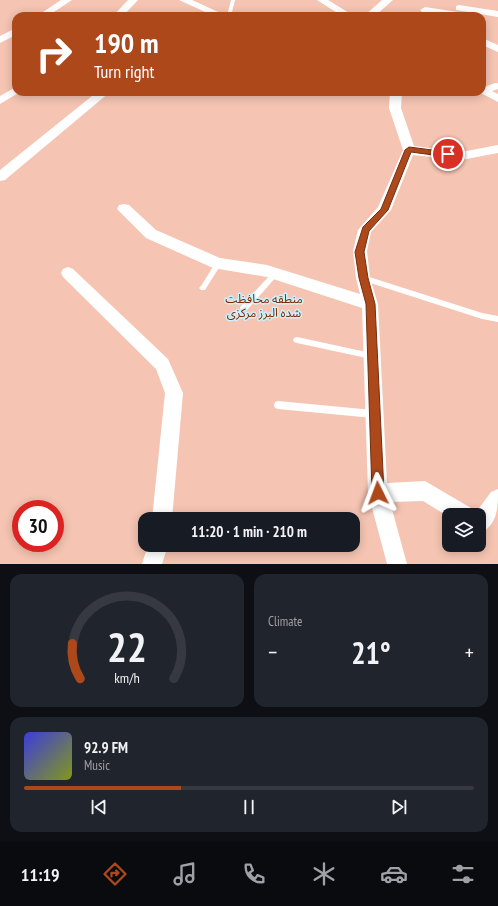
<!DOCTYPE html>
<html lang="en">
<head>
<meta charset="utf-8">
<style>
	body { margin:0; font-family:"PT Sans Narrow","Noto Sans Arabic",sans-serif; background:#20242c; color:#f1f3f6; height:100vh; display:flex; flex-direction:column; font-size:15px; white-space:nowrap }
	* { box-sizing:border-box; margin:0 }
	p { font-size:13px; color:#9ea1a6 }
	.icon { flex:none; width:22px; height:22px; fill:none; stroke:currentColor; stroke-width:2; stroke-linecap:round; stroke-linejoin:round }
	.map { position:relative; height:564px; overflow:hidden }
	.panel { display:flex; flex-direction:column; gap:10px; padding:10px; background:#0d0f14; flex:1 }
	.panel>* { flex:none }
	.hud { position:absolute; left:12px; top:12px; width:474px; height:84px; border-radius:12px; box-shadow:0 2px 10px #0003; background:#ad481b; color:#fff; overflow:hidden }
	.fabs { position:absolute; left:442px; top:508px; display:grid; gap:8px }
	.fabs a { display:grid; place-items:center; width:44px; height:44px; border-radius:8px; background:#171b24; box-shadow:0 2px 10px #0003; font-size:20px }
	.speed { position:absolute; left:12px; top:500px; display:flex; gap:8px; font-size:20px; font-weight:700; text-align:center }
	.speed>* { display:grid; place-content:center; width:52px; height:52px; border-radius:50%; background:#171b24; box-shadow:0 2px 10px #0003; line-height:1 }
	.speed .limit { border:6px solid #d22; background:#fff; color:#111 }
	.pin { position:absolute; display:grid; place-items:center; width:34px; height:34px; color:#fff; margin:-17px; border:2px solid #fff; border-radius:50%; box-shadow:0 1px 4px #0007 }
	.me { position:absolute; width:44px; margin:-22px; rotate:357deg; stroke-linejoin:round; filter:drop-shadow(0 0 3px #0008) }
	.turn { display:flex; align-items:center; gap:14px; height:84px; padding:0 16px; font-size:18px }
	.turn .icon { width:52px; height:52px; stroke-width:2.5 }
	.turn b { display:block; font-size:28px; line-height:34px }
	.big { font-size:30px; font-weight:700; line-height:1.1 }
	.panel .card { flex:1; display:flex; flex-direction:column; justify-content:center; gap:6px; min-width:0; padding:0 14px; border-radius:12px; background:#20242c }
	.panel .dial { align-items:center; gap:0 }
	.dial svg { height:104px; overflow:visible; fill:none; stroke:#363941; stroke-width:7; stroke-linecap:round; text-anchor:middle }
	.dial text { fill:#f1f3f6; stroke:none }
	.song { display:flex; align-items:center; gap:12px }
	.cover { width:48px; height:48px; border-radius:6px; background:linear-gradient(135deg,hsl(240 70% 55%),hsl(70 70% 35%)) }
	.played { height:4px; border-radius:2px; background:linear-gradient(90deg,#ad481b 35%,#363941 35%) }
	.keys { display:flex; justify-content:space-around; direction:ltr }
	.heat { display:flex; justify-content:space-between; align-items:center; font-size:22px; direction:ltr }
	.panel .tiles { flex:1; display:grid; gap:10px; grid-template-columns:1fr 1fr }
	.card:last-child { grid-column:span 2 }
	.trip { position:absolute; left:138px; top:512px; width:222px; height:40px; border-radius:12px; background:#171b24; box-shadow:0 2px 10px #0003; font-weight:700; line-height:40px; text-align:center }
	.dock { display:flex; height:64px; justify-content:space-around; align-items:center; background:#090b0e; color:#9ea1a6 }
	.dock .icon { width:28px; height:28px }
	.dock .active { color:#ad481b }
	.dock b { font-size:18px; color:#f1f3f6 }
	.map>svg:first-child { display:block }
</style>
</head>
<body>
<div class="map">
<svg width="498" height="564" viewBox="0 0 498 564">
	<rect width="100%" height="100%" fill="#ccf1ff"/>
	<path fill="#f5c4b2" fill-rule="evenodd" d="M0,0H498V564H0ZM16,16H482V92H16ZM21,509H55V543H21ZM449,515H479V545H449ZM145,519H353V545H145Z"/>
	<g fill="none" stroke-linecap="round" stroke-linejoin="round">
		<g fill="#fff" fill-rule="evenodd">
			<path d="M231,0H235L231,16H227Z"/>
			<path d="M218,261L220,262L221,264L220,266L205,290H201L199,288L201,286L216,262Z"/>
			<path d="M275,271L277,272L278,274L277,276L247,310L244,311L241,310L240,308L241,306L273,272Z"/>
			<path d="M363,275L482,313L498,316V322L482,319L361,280L360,278L361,276Z"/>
			<path d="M297,337L371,353L374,354L375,356L374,358L371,359L297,343L294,342L293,340L294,338Z"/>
			<path d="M278,401L373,410L376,411L377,414L376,417L373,418L278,409L275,408L274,405L275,402Z"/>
		</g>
		<g fill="#fff" fill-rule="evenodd">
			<path d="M61,0H72L48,16H37Z"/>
			<path d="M128,0H138L123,16H113Z"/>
			<path d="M179,0H192L227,16H214Z"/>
			<path d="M317,0H328L354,16H342Z"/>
			<path d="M382,0H393L375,16H364Z"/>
			<path d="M459,5L498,11V17L456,10V6Z"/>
			<path d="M425,7L458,12L463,15L446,16L422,12L420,10Z"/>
			<path d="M16,28V35L0,43V36Z"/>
			<path d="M482,38L498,45V52L482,45Z"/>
			<path d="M495,83H498V89L492,91L498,94V102L479,92H482V88Z"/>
			<path d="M16,87V92H20L0,104V96Z"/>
			<path d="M97,92H110L5,180L0,181V170Z"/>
			<path d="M390,92H402L401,108L414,146L461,152L498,145V153L461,160L413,155L391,210L371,232L367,251L370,278L378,304L387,483L425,481L471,508L474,515L491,492L498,489C498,508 498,525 479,534V515H449V517L423,501L390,502L407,564H387L368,493L362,308L267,277L213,268L146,238L117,209L119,205L124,204L129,205L156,230L220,258L267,265L360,294L356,278L353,251L358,230L378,207L403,150L389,108Z"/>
			<path d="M68,267L73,269L168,359L183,393L172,519H152L165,393L156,369L63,277L61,273L63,269Z"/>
			<path d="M148,545H168L162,564H142Z"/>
		</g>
	</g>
	<path fill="#ad481b" stroke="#702f12" d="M409,147L448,152L452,154L448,157L411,152L388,210L369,231L364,252L368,278L375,304L384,493L382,497L378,499L374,497L372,493L366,304L359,278L355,252L363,227L381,209L405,150Z"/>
	<g text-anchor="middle" stroke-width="3" stroke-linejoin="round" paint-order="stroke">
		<g font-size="12" fill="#792b04" stroke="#ccf1ff">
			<text x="264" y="303">منطقه محافظت<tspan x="264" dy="14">شده البرز مرکزی</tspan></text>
		</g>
	</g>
</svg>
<div class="fabs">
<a><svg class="icon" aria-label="layers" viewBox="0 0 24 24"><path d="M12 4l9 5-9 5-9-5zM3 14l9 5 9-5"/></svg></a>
</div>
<div class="speed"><div class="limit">30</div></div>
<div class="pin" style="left:448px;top:154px;background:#d93025"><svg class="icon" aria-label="arrive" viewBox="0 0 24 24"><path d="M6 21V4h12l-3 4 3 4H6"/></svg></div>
<svg class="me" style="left:378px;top:493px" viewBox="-20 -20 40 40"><path d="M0-17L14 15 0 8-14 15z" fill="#ad481b" stroke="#fff" stroke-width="4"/></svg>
<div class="trip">11:20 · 1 min · 210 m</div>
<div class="hud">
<div class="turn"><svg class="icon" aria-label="right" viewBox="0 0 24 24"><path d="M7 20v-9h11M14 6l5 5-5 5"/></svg><div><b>190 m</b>Turn right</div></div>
</div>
</div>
<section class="panel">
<div class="tiles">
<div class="card dial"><svg viewBox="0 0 100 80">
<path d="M14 69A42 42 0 1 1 86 69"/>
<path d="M14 69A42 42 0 0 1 8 42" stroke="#ad481b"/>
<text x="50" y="56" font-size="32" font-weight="700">22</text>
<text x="50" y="72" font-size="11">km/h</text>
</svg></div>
<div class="card"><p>Climate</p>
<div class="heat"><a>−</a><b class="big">21°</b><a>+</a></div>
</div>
<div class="card">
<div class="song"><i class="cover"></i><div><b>92.9 FM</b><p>Music</p></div></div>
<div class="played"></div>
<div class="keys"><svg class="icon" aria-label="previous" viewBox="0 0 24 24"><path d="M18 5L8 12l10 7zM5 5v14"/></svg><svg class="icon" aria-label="pause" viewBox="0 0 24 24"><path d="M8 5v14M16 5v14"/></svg><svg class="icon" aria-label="next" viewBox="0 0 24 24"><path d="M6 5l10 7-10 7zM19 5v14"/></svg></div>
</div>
</div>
</section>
<nav class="dock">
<b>11:19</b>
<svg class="icon active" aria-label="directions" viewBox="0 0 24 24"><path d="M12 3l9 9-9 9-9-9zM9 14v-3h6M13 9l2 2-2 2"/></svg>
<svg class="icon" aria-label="music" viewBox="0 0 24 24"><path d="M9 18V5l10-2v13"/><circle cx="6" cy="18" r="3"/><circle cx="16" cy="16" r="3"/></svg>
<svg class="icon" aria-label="phone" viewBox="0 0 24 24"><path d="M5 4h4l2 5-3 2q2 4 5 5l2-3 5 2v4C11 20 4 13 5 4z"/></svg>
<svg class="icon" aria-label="climate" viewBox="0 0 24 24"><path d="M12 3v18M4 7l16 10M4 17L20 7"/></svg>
<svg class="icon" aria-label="car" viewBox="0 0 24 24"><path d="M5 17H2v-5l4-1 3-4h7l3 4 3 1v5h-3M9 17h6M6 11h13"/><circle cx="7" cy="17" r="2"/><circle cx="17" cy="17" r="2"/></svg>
<svg class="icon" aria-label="filters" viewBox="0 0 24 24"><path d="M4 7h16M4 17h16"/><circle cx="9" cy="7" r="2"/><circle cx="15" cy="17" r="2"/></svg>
</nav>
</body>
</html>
